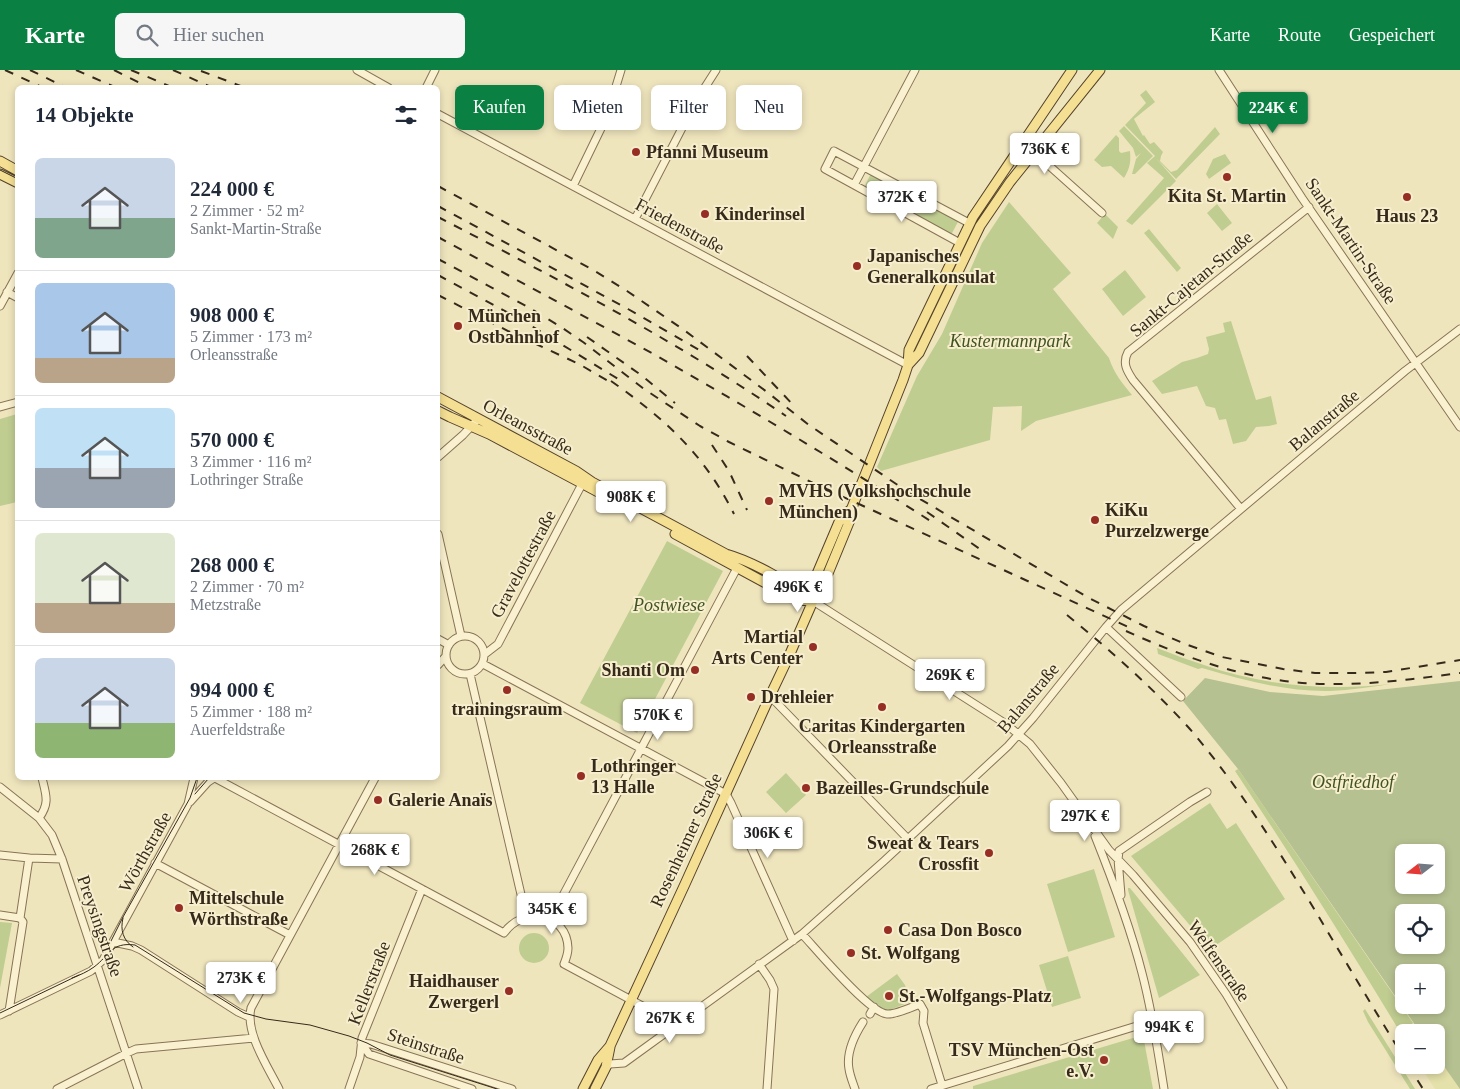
<!DOCTYPE html>
<html lang="de">
<meta charset="utf-8">
<style>
:root{--surface:#fff;--page:#f6f6f7;--text:#1f2937;--muted:#747a83;--line:#e0e1e3;--accent:#0b8043}
body{margin:0;font-family:Georgia,serif;background:var(--page);color:var(--text);height:100vh;display:flex;flex-direction:column;font-size:19px;white-space:nowrap}
*{box-sizing:border-box;margin:0}
p{font-size:16px;color:var(--muted)}
.icon{flex:none;width:28px;height:28px;fill:none;stroke:currentColor;stroke-width:2;stroke-linecap:round;stroke-linejoin:round}
.map{position:relative;flex:1;overflow:hidden}
.panel{position:absolute;left:15px;top:15px;width:425px;height:695px;display:flex;flex-direction:column;background:var(--surface);border-radius:8px;box-shadow:0 2px 8px #0003}
.panel>*{flex:none}
.banner{position:absolute;left:455px;top:15px;width:475px;height:45px;display:flex;gap:10px}
.needle{width:32px;rotate:253deg}
.buttons{position:absolute;left:1395px;top:774px;display:grid;gap:10px}
.buttons a{display:grid;place-items:center;width:50px;height:50px;border-radius:8px;background:var(--surface);box-shadow:0 2px 8px #0003;font-size:25px}
.price{position:absolute;translate:-50% -42px;padding:0 11px;border-radius:5px;background:#fff;color:#222;font-size:16px;line-height:32px;filter:drop-shadow(0 1px 2px #0008)}
.price::after{content:'';position:absolute;left:50%;top:30px;width:15px;height:11px;margin-left:-8px;background:inherit;clip-path:polygon(0 0,100% 0,50% 100%)}
.price.active{background:var(--accent);color:#fff}
ul{padding:0;list-style:none}
li{display:flex;align-items:center;gap:15px;height:125px;padding:0 20px}
li+li{border-top:1px solid var(--line)}
li span{display:grid;place-items:center;flex:none;width:140px;height:100px;border-radius:8px;color:#555}
li>.icon{margin-inline-start:auto}
span .icon{width:60px;height:60px;fill:#fffc;stroke-width:1}
li b{font-size:21px}
h2{display:flex;justify-content:space-between;align-items:center;height:60px;padding:0 20px;font-size:21px}
.pill{padding:0 18px;border-radius:8px;background:var(--surface);box-shadow:0 2px 8px #0003;font-size:18px;line-height:45px}
.pill.active{background:var(--accent);color:#fff}
header{display:flex;align-items:center;gap:30px;box-sizing:border-box;height:70px;padding:0 25px;background:var(--accent);color:#fff}
header strong{font-size:24px}
nav{display:flex;gap:28px;margin-inline-start:auto;font-size:18px}
.search{width:350px;height:45px;background:var(--page);display:flex;align-items:center;gap:12px;box-sizing:border-box;padding:0 18px;border-radius:8px;color:var(--muted);font-size:19px}
.map>svg:first-child{display:block}
.farmland{fill:#e4e1aa}
.green{fill:#c0cd91}
.cemetery{fill:#b6c191;fill-rule:evenodd}
.lines{fill:none;stroke-linecap:round;stroke-linejoin:round}
.minor-casing{stroke:#877456;stroke-width:9}
.major-casing{stroke:#54422b;stroke-width:11}
.minor{stroke:#faf1d0;stroke-width:7}
.major{stroke:#f4df92;stroke-width:9}
.tram{stroke:#362a1b;stroke-width:1}
.rail{stroke:#362a1b;stroke-width:2;stroke-dasharray:9 9;stroke-linecap:butt}
.poi-dot{fill:#972e24;stroke:#f6eecd;stroke-width:2}
.labels{text-anchor:middle;dominant-baseline:central;stroke-width:4;stroke-linejoin:round;paint-order:stroke}
.poi-label{font-size:18px;font-weight:bold;fill:#362a1b;stroke:#f6eecd;text-anchor:start}
.street-label{font-size:18px;fill:#362a1b;stroke:#f6eecd}
.park-label{font-size:18px;font-style:italic;fill:#415321;stroke:#f6eecd}
</style>
<header>
<strong>Karte</strong>
<div class="search"><svg class="icon" aria-label="search" viewBox="0 0 24 24"><circle cx="10" cy="10" r="6"/><path d="M15 15l6 6"/></svg>Hier suchen</div>
<nav><a>Karte</a><a>Route</a><a>Gespeichert</a></nav>
</header>
<div class="map">
<svg width="1460" height="1019" viewBox="0 0 1460 1019">
<rect width="100%" height="100%" fill="#efe5bd"/>
<path class="farmland" d="M1436 985 1460 1019H1435L1420 995H1436Z"/>
<path class="green" d="M1146 20 1155 32 1134 49 1143 66 1144 65 1150 74 1154 72 1163 82 1161 86 1160 91 1171 102 1177 100 1215 57 1220 64 1176 109 1156 88 1176 111 1132 155 1126 151 1164 108 1147 93 1155 86 1125 55 1146 33 1140 25Z
M1124 56 1153 86 1135 104H1132L1136 89 1141 83 1136 87 1133 78 1119 61Z
M1116 65 1119 68V81L1121 83 1130 81C1131 92 1130 98 1124 108L1111 96 1102 97 1094 90Z
M1225 84 1231 93 1209 109 1206 104 1213 89Z
M871 103 959 150 951 165 864 118Z
M1009 132 1071 203 1053 219 1109 288C1114 303 1122 313 1132 325L1036 351 1021 361 1022 336 993 337 990 370 881 401 877 397 917 306 942 264 982 173Z
M1217 134 1232 153 1222 161 1207 143Z
M1105 144 1118 157 1113 169 1097 153Z
M1149 159 1181 198 1177 202 1144 163Z
M1125 200 1146 227 1123 246 1102 219Z
M1231 251 1256 330 1271 326 1277 354 1269 356 1256 357 1246 371 1233 374 1226 349 1219 350 1215 338 1206 336 1197 316 1162 324 1152 311 1182 292 1197 288 1208 284 1209 279 1206 267 1225 262 1223 253Z
M17 344V432L0 436V349Z
M667 471 723 501 637 663 580 633Z
M1157 578C1173 584 1188 590 1204 595 1264 616 1328 621 1391 614 1371 617 1351 620 1330 621 1286 622 1244 610 1202 598L1198 599 1158 584Z
M1238 699 1413 953 1400 962C1347 874 1292 787 1235 701Z
M786 703 806 725 786 743 766 722Z
M1210 733 1227 759 1236 753 1285 829 1210 879 1131 786Z
M1094 799 1115 867 1068 882 1047 814Z
M1130 818 1200 905 1159 928 1128 820V818Z
M0 852 12 853 0 918Z
M519 878a15 15 0 1 1 30 0a15 15 0 1 1-30 0Z
M1068 886 1081 928 1052 937 1039 895Z
M897 904 905 915 910 932 887 941 866 927Z
M1365 939 1415 1019H1410L1368 952 1363 941Z
M1143 965 1153 1019H973V1016Z"/>
<path class="cemetery" d="M1205 608 1270 622 1323 626 1460 611V1019L1436 985V962H1420L1238 699 1183 631ZM1404 782H1436V815H1404ZM1404 842H1436V875H1404ZM1404 902H1436V935H1404Z"/>
<g class="lines">
<defs>
<path id="minor" d="M357 0 389 18
M1219 0 1302 128 1460 357
M426 18 435 0
M438 44 908 295
M1035 83 1102 143
M854 115 915 0
M573 116 607 46 621 0
M635 149 695 33 716 0
M960 173 825 99 834 81 969 153
M7 222 18 228
M0 236 18 203
M0 337 18 332
M438 387 463 365 478 349
M1241 439 1133 310C1127 301 1122 293 1128 282L1309 137
M438 464 461 566
M813 531 1006 654 1030 674 1061 713 1109 780 1133 805 1190 872 1226 924 1283 1019
M1106 557 1181 627
M446 585a19 19 0 1 1 38 0a19 19 0 1 1-38 0Z
M438 569 449 575
M485 584 498 574 582 414
M483 594 726 724 731 733 793 871
M438 595 446 586
M470 604 526 846
M770 626 908 769
M215 708 504 863C524 835 567 843 568 878 568 884 566 889 564 894L676 954
M0 717 39 748 52 765 62 789 138 1019
M190 732 208 712 214 708
M39 748C50 733 46 725 42 708
M1095 766C1113 811 1130 856 1142 903 1152 941 1158 980 1164 1019
M0 785 29 788 62 789
M155 793 290 865
M1121 825 1118 789 1119 781 1190 732 1207 722
M0 845 20 848 23 852 9 941
M20 848 29 788
M550 850 737 498
M802 864C816 879 869 943 887 944 895 945 912 937 920 934L924 941 923 953 942 1015
M113 872 132 876 141 880 238 942 249 947
M759 894 770 910 774 919 767 1019
M870 944 874 937
M0 945 91 901 103 890 188 734 194 708
M361 973 371 974 512 1019
M361 973 369 984 472 1019
M606 997 610 994 624 993 802 864 884 791 1008 676 1033 648 1106 557 1121 540 1405 301 1460 259
M57 1019 127 983 136 979 254 968
M279 1019C268 997 245 963 251 938L375 708
M349 1019 360 987 362 968 422 819
M855 1019C853 1013 850 1006 849 999 846 983 854 966 863 952
M931 1019 1153 951"/>
<path id="major" d="M0 91 18 101
M0 104 18 113
M908 295 919 283 980 156 1010 112 1100 0
M438 327 576 401 592 412 726 484C754 492 790 513 813 531
M438 341 450 347 489 364 598 422
M675 464 797 530 812 531
M813 531 811 518 839 452 850 440
M583 1019 598 990 610 976 685 814 770 626 789 586 813 531 820 523 850 450 851 440 903 310 908 295 909 280 973 147 1072 0
M595 1019 606 997 610 977"/>
</defs>
<use href="#minor" class="minor-casing"/>
<use href="#major" class="major-casing"/>
<use href="#minor" class="minor"/>
<use href="#major" class="major"/>
<path class="tram" d="M0 100 18 109
M195 724 209 708
M123 848C120 860 123 870 133 877
M105 883 123 847 190 728 197 708
M72 908C80 905 87 902 94 897 110 885 111 872 135 875L244 943 266 949 310 955 349 966 367 973 390 985 497 1019
M0 943 79 905"/>
<path class="rail" d="M5 0 44 18
M30 0 67 18
M76 0 117 18
M114 0 150 18
M131 0 174 18
M173 0 213 18
M201 1 246 18
M438 116 595 201 627 221 684 260 767 322 809 355 908 422 1089 528 1144 556 1185 574 1222 587 1283 599 1315 603H1355L1386 602 1460 590
M438 136 628 239 701 281
M438 147C556 208 676 271 786 346
M438 167C511 207 584 246 657 286 750 339 842 394 932 452
M438 189 528 237 561 257 583 272 644 319 700 356 729 372 815 414 1135 560
M438 205 525 252 623 312
M438 225 510 262 579 294 610 312
M587 267 641 305 675 333
M747 286 796 338
M611 311C665 349 704 384 734 444
M712 375 729 401 747 440
M927 442 984 482
M1067 545C1110 580 1152 617 1189 658 1238 715 1277 778 1316 842 1345 891 1374 939 1404 988
M1126 561C1188 589 1255 613 1324 614 1369 615 1415 609 1460 603
M1408 995 1423 1019"/>
</g>
<g class="poi-dot">
<circle cx="636" cy="82" r="5"/>
<circle cx="1227" cy="107" r="5"/>
<circle cx="1407" cy="127" r="5"/>
<circle cx="705" cy="144" r="5"/>
<circle cx="857" cy="196" r="5"/>
<circle cx="458" cy="256" r="5"/>
<circle cx="769" cy="431" r="5"/>
<circle cx="1095" cy="450" r="5"/>
<circle cx="813" cy="577" r="5"/>
<circle cx="695" cy="600" r="5"/>
<circle cx="507" cy="620" r="5"/>
<circle cx="751" cy="627" r="5"/>
<circle cx="882" cy="637" r="5"/>
<circle cx="581" cy="706" r="5"/>
<circle cx="806" cy="718" r="5"/>
<circle cx="378" cy="730" r="5"/>
<circle cx="989" cy="783" r="5"/>
<circle cx="179" cy="838" r="5"/>
<circle cx="888" cy="860" r="5"/>
<circle cx="851" cy="883" r="5"/>
<circle cx="509" cy="921" r="5"/>
<circle cx="889" cy="926" r="5"/>
<circle cx="1104" cy="990" r="5"/>
</g>
<g class="labels">
<g class="poi-label">
<text x="646" y="82">Pfanni Museum</text>
<text x="1227" y="126" text-anchor="middle">Kita St. Martin</text>
<text x="715" y="144">Kinderinsel</text>
<text x="1407" y="146" text-anchor="middle">Haus 23</text>
<text x="867" y="186">Japanisches<tspan x="867" dy="21">Generalkonsulat</tspan></text>
<text x="468" y="246">München<tspan x="468" dy="21">Ostbahnhof</tspan></text>
<text x="779" y="421">MVHS (Volkshochschule<tspan x="779" dy="21">München)</tspan></text>
<text x="1105" y="440">KiKu<tspan x="1105" dy="21">Purzelzwerge</tspan></text>
<text x="803" y="567" text-anchor="end">Martial<tspan x="803" dy="21">Arts Center</tspan></text>
<text x="685" y="600" text-anchor="end">Shanti Om</text>
<text x="761" y="627">Drehleier</text>
<text x="507" y="639" text-anchor="middle">trainingsraum</text>
<text x="882" y="656" text-anchor="middle">Caritas Kindergarten<tspan x="882" dy="21">Orleansstraße</tspan></text>
<text x="591" y="696">Lothringer<tspan x="591" dy="21">13 Halle</tspan></text>
<text x="816" y="718">Bazeilles-Grundschule</text>
<text x="388" y="730">Galerie Anaïs</text>
<text x="979" y="773" text-anchor="end">Sweat &amp; Tears<tspan x="979" dy="21">Crossfit</tspan></text>
<text x="189" y="828">Mittelschule<tspan x="189" dy="21">Wörthstraße</tspan></text>
<text x="898" y="860">Casa Don Bosco</text>
<text x="861" y="883">St. Wolfgang</text>
<text x="499" y="911" text-anchor="end">Haidhauser<tspan x="499" dy="21">Zwergerl</tspan></text>
<text x="899" y="926">St.-Wolfgangs-Platz</text>
<text x="1094" y="980" text-anchor="end">TSV München-Ost<tspan x="1094" dy="21">e.V.</tspan></text>
</g>
<g class="street-label">
<text transform="translate(680 156) rotate(28)">Friedenstraße</text>
<text transform="translate(1351 171) rotate(56)">Sankt-Martin-Straße</text>
<text transform="translate(1191 214) rotate(-40)">Sankt-Cajetan-Straße</text>
<text transform="translate(1324 350) rotate(-40)">Balanstraße</text>
<text transform="translate(528 357) rotate(28)">Orleansstraße</text>
<text transform="translate(523 494) rotate(-62)">Gravelottestraße</text>
<text transform="translate(1028 628) rotate(-50)">Balanstraße</text>
<text transform="translate(686 770) rotate(-65)">Rosenheimer Straße</text>
<text transform="translate(145 782) rotate(-61)">Wörthstraße</text>
<text transform="translate(100 856) rotate(71)">Preysingstraße</text>
<text transform="translate(1219 891) rotate(55)">Welfenstraße</text>
<text transform="translate(369 913) rotate(-69)">Kellerstraße</text>
<text transform="translate(426 976) rotate(18)">Steinstraße</text>
</g>
<g class="park-label">
<text x="1010" y="271">Kustermannpark</text>
<text x="669" y="535">Postwiese</text>
<text x="1353" y="712">Ostfriedhof</text>
</g>
</g>
</svg>
<div class="buttons">
<a><svg class="needle" viewBox="-14 -14 28 28"><path d="M0-13l5 13h-10z" fill="#e53935"/><path d="M0 13l5-13h-10z" fill="#747a83"/></svg></a>
<a><svg class="icon" aria-label="locate" viewBox="0 0 24 24"><circle cx="12" cy="12" r="6"/><path d="M12 2v4M12 18v4M2 12h4M18 12h4"/></svg></a>
<a>+</a>
<a>−</a>
</div>
<b class="price active" style="left:1273px;top:64px">224K €</b>
<b class="price" style="left:1045px;top:105px">736K €</b>
<b class="price" style="left:902px;top:153px">372K €</b>
<b class="price" style="left:631px;top:453px">908K €</b>
<b class="price" style="left:798px;top:543px">496K €</b>
<b class="price" style="left:950px;top:631px">269K €</b>
<b class="price" style="left:658px;top:671px">570K €</b>
<b class="price" style="left:1085px;top:772px">297K €</b>
<b class="price" style="left:768px;top:789px">306K €</b>
<b class="price" style="left:375px;top:806px">268K €</b>
<b class="price" style="left:552px;top:865px">345K €</b>
<b class="price" style="left:241px;top:934px">273K €</b>
<b class="price" style="left:670px;top:974px">267K €</b>
<b class="price" style="left:1169px;top:983px">994K €</b>
<div class="banner">
<a class="pill active">Kaufen</a>
<a class="pill">Mieten</a>
<a class="pill">Filter</a>
<a class="pill">Neu</a>
</div>
<section class="panel">
<h2>14 Objekte<svg class="icon" aria-label="filters" viewBox="0 0 24 24"><path d="M4 7h16M4 17h16"/><circle cx="9" cy="7" r="2"/><circle cx="15" cy="17" r="2"/></svg></h2>
<ul>
<li><span style="background:linear-gradient(#c9d6e8 60%,#7fa58c 0)"><svg class="icon" aria-label="home" viewBox="0 0 24 24"><path d="M3 11l9-7 9 7M6 9v11h12V9"/></svg></span><div><b>224 000 €</b><p>2 Zimmer · 52 m²</p><p>Sankt-Martin-Straße</p></div></li>
<li><span style="background:linear-gradient(#a9c7e8 75%,#b9a48a 0)"><svg class="icon" aria-label="home" viewBox="0 0 24 24"><path d="M3 11l9-7 9 7M6 9v11h12V9"/></svg></span><div><b>908 000 €</b><p>5 Zimmer · 173 m²</p><p>Orleansstraße</p></div></li>
<li><span style="background:linear-gradient(#bfe0f5 60%,#9aa5b1 0)"><svg class="icon" aria-label="home" viewBox="0 0 24 24"><path d="M3 11l9-7 9 7M6 9v11h12V9"/></svg></span><div><b>570 000 €</b><p>3 Zimmer · 116 m²</p><p>Lothringer Straße</p></div></li>
<li><span style="background:linear-gradient(#dfe7d0 70%,#b9a48a 0)"><svg class="icon" aria-label="home" viewBox="0 0 24 24"><path d="M3 11l9-7 9 7M6 9v11h12V9"/></svg></span><div><b>268 000 €</b><p>2 Zimmer · 70 m²</p><p>Metzstraße</p></div></li>
<li><span style="background:linear-gradient(#c9d6e8 65%,#8fb573 0)"><svg class="icon" aria-label="home" viewBox="0 0 24 24"><path d="M3 11l9-7 9 7M6 9v11h12V9"/></svg></span><div><b>994 000 €</b><p>5 Zimmer · 188 m²</p><p>Auerfeldstraße</p></div></li>
</ul>
</section>
</div>
